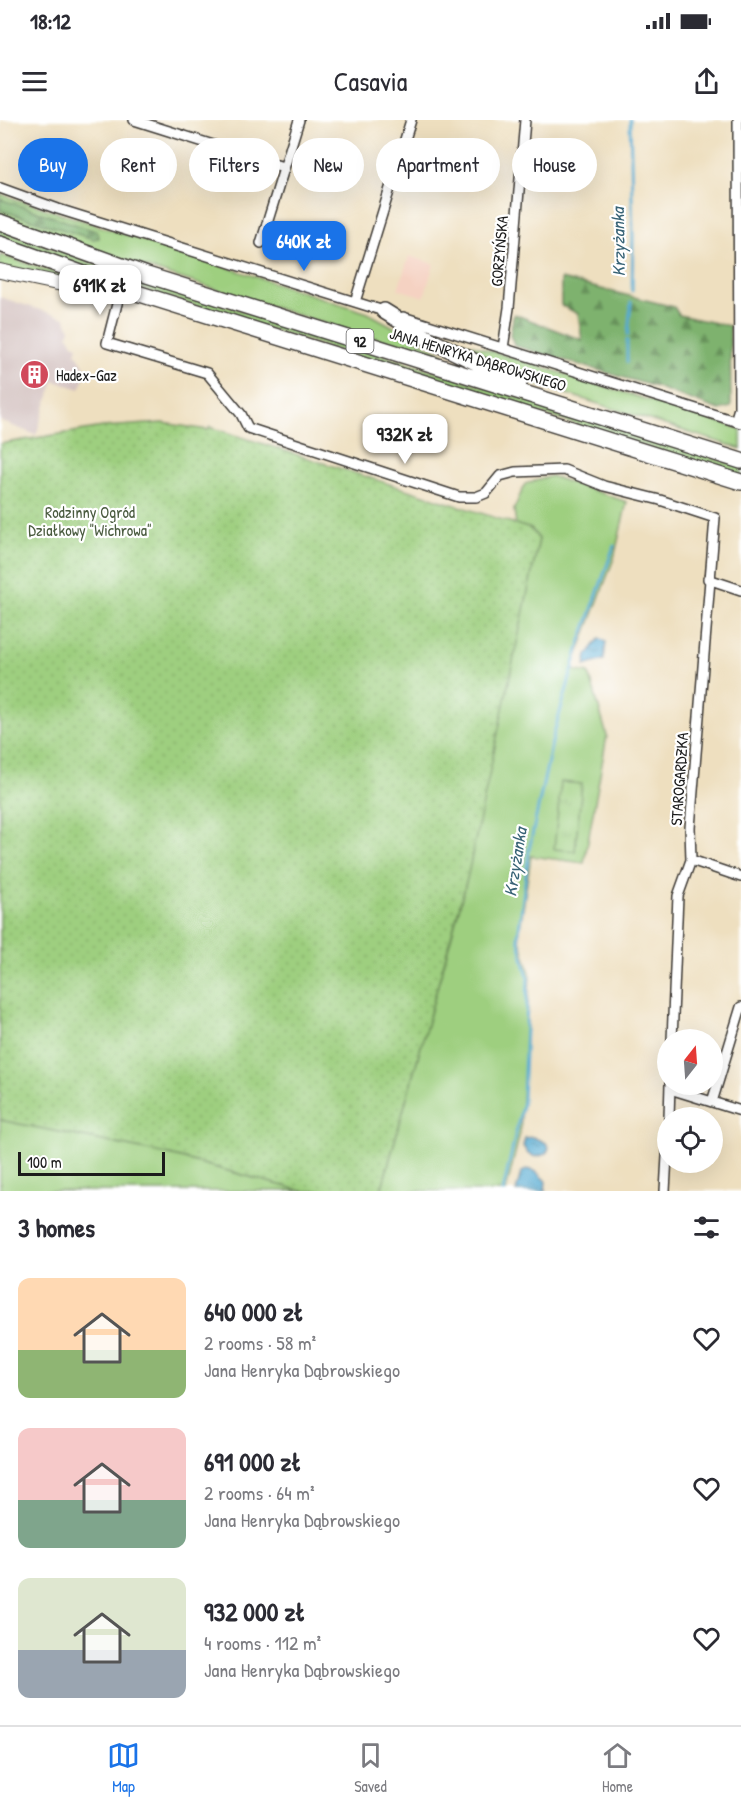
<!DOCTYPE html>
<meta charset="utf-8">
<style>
:root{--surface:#fff;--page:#f2f2f3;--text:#2b2b33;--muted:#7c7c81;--line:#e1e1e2;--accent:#1a73e8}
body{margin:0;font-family:"Patrick Hand",sans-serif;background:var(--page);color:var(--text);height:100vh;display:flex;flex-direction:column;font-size:22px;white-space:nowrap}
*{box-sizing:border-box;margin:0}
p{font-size:20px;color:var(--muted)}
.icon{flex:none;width:33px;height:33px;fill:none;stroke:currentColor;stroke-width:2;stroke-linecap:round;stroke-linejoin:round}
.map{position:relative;height:1071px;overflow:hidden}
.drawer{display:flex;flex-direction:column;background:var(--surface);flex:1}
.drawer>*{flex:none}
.top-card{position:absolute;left:18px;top:18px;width:705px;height:54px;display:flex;gap:12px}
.needle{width:39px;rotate:17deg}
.tools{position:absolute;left:657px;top:909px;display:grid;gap:12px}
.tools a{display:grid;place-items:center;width:66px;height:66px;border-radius:50%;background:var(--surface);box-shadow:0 6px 24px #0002;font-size:30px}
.scale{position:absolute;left:18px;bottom:15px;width:147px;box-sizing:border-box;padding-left:6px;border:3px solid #1c1c1c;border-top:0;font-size:16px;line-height:21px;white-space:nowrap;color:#1c1c1c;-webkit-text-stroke:4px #fff;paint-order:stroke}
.price{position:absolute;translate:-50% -51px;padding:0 14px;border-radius:12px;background:#fff;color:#222;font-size:20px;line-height:39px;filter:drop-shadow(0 2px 3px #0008)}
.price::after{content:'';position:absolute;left:50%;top:36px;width:18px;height:14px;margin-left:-9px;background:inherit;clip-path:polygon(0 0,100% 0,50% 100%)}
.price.selected{background:var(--accent);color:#fff}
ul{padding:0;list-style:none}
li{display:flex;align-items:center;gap:18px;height:150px;padding:0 18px}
li span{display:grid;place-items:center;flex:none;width:168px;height:120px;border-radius:12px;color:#555}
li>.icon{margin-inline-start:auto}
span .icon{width:72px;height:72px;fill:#fffc;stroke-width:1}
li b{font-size:26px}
h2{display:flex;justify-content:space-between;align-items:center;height:72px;padding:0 18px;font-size:26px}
.tag{padding:0 21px;border-radius:27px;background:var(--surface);box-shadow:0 6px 24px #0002;font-size:21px;line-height:54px}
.tag.selected{background:var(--accent);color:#fff}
.status{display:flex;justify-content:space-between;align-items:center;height:42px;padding:0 30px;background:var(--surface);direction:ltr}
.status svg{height:16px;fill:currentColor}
header{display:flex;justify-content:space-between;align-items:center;height:78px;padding:0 18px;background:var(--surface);font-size:27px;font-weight:600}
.tabs{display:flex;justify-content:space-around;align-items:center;height:84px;border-top:2px solid var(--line);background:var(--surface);font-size:16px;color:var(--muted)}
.tabs a{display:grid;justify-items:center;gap:3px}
.tabs .selected{color:var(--accent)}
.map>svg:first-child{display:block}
.built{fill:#f5d2c2}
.industrial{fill:#d1bfbd}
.grass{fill:#9ecf7f;stroke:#5d764e;stroke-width:1.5}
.forest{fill:url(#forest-firs);stroke:#4d6745;stroke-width:1.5}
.park{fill:url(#park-tufts);stroke:#5d764e;stroke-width:1.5}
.garden{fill:url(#garden-dots);stroke:#5d764e;stroke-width:1.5}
.water{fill:url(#water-ripples);stroke:#386376;stroke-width:1.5}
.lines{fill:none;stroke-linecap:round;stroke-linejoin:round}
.stream{stroke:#54aad1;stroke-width:3}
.street-casing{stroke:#3c3934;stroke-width:12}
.secondary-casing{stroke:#3c3934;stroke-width:16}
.primary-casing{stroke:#3c3934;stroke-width:18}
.street{stroke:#fff;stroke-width:9}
.secondary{stroke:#fff;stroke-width:14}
.primary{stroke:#fff;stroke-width:15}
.labels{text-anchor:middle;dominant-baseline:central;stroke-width:4.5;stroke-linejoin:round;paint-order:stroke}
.shield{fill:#fff;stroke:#606060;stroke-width:1.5}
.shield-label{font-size:15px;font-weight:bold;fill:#1c1c1c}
.street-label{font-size:16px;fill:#1c1c1c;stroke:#fff}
.poi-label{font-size:16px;fill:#1c1c1c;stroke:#fff;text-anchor:start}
.park-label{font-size:16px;fill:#4a5b3f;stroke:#fff}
.water-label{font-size:18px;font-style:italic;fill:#386376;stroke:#fff}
</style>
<div class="status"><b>18:12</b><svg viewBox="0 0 49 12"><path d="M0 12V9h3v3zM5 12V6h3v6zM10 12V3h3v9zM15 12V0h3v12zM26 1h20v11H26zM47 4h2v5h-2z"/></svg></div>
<header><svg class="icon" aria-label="menu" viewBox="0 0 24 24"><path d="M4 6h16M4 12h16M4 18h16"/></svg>Casavia<svg class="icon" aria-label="share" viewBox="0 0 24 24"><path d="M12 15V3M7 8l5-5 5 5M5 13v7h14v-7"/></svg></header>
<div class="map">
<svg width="741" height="1071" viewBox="0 0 741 1071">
<defs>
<pattern id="forest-firs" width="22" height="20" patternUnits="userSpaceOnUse" patternTransform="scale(1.5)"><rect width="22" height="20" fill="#7eb26e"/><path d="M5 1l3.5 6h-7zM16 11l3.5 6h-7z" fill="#66905a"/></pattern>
<pattern id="park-tufts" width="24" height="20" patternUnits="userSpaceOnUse" patternTransform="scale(1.5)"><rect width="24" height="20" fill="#9ecf7f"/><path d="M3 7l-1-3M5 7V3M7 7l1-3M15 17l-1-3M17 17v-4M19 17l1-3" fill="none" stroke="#88b16d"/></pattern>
<pattern id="garden-dots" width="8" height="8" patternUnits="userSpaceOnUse" patternTransform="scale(1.5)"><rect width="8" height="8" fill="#9ecf7f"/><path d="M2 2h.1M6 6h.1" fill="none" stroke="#88b16d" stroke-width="1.8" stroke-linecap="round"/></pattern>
<pattern id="water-ripples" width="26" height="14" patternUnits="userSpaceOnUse" patternTransform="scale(1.5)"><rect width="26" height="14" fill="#54aad1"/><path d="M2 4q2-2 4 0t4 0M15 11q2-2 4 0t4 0" fill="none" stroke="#458aa9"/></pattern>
</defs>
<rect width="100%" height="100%" fill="#fff"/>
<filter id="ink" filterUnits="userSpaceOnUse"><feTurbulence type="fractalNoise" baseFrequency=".0167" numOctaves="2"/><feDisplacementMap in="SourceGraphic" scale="12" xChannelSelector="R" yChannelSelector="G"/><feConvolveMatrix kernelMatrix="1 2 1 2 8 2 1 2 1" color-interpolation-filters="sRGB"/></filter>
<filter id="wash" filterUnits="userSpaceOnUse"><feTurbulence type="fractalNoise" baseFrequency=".008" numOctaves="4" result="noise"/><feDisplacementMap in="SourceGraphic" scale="24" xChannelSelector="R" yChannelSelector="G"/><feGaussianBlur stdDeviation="1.35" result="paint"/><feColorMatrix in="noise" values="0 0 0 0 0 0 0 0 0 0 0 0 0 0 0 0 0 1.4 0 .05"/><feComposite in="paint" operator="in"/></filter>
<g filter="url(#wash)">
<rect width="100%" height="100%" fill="#eedfbf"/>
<path class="built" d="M409 136 434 144 424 177 398 169Z"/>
<path class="industrial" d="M0 177 65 198 70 209 68 215 73 224 78 226 76 233 87 250 80 269 54 261 36 315 0 301Z"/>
<path class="grass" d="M0 74 368 193 445 235 362 215 119 139 0 96Z
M0 109 112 150 741 347V356L139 168 0 118Z
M0 135 94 165 0 147Z
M421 209 741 309V329L529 262Z
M551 356 627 382 614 438 572 550 589 553 607 616 584 743 531 736 519 816 530 853 520 1013 506 1071H381L460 785 539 419 531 409 516 405 514 389 525 364Z
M0 1000 166 1034 302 1071H0Z"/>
<path class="forest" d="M0 79 96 111 99 118 93 119 0 90Z
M561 159 674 187 679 195 730 206 731 287 719 290 656 267 515 226 510 215 514 194 582 220 578 194 561 185Z"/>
<path class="park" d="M561 662 582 664 575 731 554 729Z"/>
<path class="garden" d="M163 303 208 310 210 307 531 409 539 419 467 759 381 1071H302L166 1034 0 1000V324L103 307Z"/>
<path class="water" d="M600 518 606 522 604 540 585 546 587 535Z
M533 1017 546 1023 549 1028 546 1034 536 1037 528 1034 523 1026 525 1018Z
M527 1049 535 1051 546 1061 545 1071H516L521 1053Z"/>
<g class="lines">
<path class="stream" d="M630 0 633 117 632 171
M628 215 631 182
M627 242V220
M503 1071 523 981 528 858 518 817 529 730 554 613 580 523 614 426"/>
</g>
</g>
<g filter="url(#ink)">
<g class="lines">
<defs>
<path id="street" d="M134 0 283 47
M0 68 58 89 387 192
M261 123 299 0
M119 176 107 223 207 253 241 294 248 308 459 377H476L486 373 500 356 515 352 564 350 604 366 660 380 715 398 690 708 691 740 678 776 672 920
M355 182 411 0
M403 197 741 303
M503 228 509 188 525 0
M735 301 739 288 738 0
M708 459 741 470
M691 740 741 757
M670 969 741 991
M712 982 741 887
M669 998 670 964
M665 1071 668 1019"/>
<path id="secondary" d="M0 151 119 176"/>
<path id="primary" d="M0 102 147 155 741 341
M0 124 137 173 741 362
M384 191 434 222 519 263"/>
</defs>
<use href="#street" class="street-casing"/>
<use href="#secondary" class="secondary-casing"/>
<use href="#primary" class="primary-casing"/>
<use href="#street" class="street"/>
<use href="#secondary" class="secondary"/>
<use href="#primary" class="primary"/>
</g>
</g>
<defs>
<symbol id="building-disc" viewBox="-11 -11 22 22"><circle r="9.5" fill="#d1495b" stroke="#fff"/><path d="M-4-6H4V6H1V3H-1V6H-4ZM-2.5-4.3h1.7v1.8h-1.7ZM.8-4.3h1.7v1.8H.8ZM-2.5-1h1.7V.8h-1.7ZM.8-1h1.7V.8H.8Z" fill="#fff"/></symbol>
</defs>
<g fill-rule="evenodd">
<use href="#building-disc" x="18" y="238" width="33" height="33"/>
</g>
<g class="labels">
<rect class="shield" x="346.5" y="209" width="27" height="24" rx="4.5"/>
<g class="shield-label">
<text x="360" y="221">92</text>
</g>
<g class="street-label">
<text transform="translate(499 131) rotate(-85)">GORZYŃSKA</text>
<text transform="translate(478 239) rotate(17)">JANA HENRYKA DĄBROWSKIEGO</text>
<text transform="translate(679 659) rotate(-86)">STAROGARDZKA</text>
</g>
<g class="poi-label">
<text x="56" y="255">Hadex-Gaz</text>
</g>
<g class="park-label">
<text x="90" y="392">Rodzinny Ogród<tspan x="90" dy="18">Działkowy "Wichrowa"</tspan></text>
</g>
<g class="water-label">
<text transform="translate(618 122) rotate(-91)">Krzyżanka</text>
<text transform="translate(515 742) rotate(-81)">Krzyżanka</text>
</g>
</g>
</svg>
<div class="tools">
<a><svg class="needle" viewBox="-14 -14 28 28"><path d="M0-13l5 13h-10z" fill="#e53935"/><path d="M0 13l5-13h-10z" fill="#7c7c81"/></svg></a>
<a><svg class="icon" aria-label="locate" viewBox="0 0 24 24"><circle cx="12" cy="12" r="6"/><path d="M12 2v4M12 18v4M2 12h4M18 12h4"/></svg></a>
</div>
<div class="scale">100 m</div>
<b class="price selected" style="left:304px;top:152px">640K zł</b>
<b class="price" style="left:100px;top:196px">691K zł</b>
<b class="price" style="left:405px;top:345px">932K zł</b>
<div class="top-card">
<a class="tag selected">Buy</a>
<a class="tag">Rent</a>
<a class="tag">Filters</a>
<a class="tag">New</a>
<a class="tag">Apartment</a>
<a class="tag">House</a>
</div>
</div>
<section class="drawer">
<h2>3 homes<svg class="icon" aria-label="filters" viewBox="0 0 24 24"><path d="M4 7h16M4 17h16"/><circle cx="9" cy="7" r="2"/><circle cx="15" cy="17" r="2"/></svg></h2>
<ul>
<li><span style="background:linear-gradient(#ffd9b3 60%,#8fb573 0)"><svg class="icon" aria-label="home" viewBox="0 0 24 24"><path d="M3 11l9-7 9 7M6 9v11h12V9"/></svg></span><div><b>640 000 zł</b><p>2 rooms · 58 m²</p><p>Jana Henryka Dąbrowskiego</p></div><svg class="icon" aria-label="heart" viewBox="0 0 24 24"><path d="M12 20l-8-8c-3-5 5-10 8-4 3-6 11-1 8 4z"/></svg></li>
<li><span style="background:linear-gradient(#f6c9c9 60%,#7fa58c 0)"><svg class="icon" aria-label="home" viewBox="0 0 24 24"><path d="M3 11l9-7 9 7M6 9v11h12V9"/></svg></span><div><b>691 000 zł</b><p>2 rooms · 64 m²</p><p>Jana Henryka Dąbrowskiego</p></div><svg class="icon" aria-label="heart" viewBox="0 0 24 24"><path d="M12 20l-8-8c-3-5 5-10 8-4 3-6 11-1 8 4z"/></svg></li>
<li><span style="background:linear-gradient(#dfe7d0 60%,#9aa5b1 0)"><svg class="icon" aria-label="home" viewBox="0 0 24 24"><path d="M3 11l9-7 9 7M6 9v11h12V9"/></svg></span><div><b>932 000 zł</b><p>4 rooms · 112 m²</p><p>Jana Henryka Dąbrowskiego</p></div><svg class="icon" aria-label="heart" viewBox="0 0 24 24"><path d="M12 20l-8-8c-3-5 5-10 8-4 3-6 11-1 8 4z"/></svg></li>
</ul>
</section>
<nav class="tabs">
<a class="selected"><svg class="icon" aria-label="map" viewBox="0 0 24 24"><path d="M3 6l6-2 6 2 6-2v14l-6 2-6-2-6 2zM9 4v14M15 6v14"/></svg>Map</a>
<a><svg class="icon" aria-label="saved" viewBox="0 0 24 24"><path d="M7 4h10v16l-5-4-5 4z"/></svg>Saved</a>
<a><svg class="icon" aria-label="home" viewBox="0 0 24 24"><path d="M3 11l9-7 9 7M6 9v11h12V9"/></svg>Home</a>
</nav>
